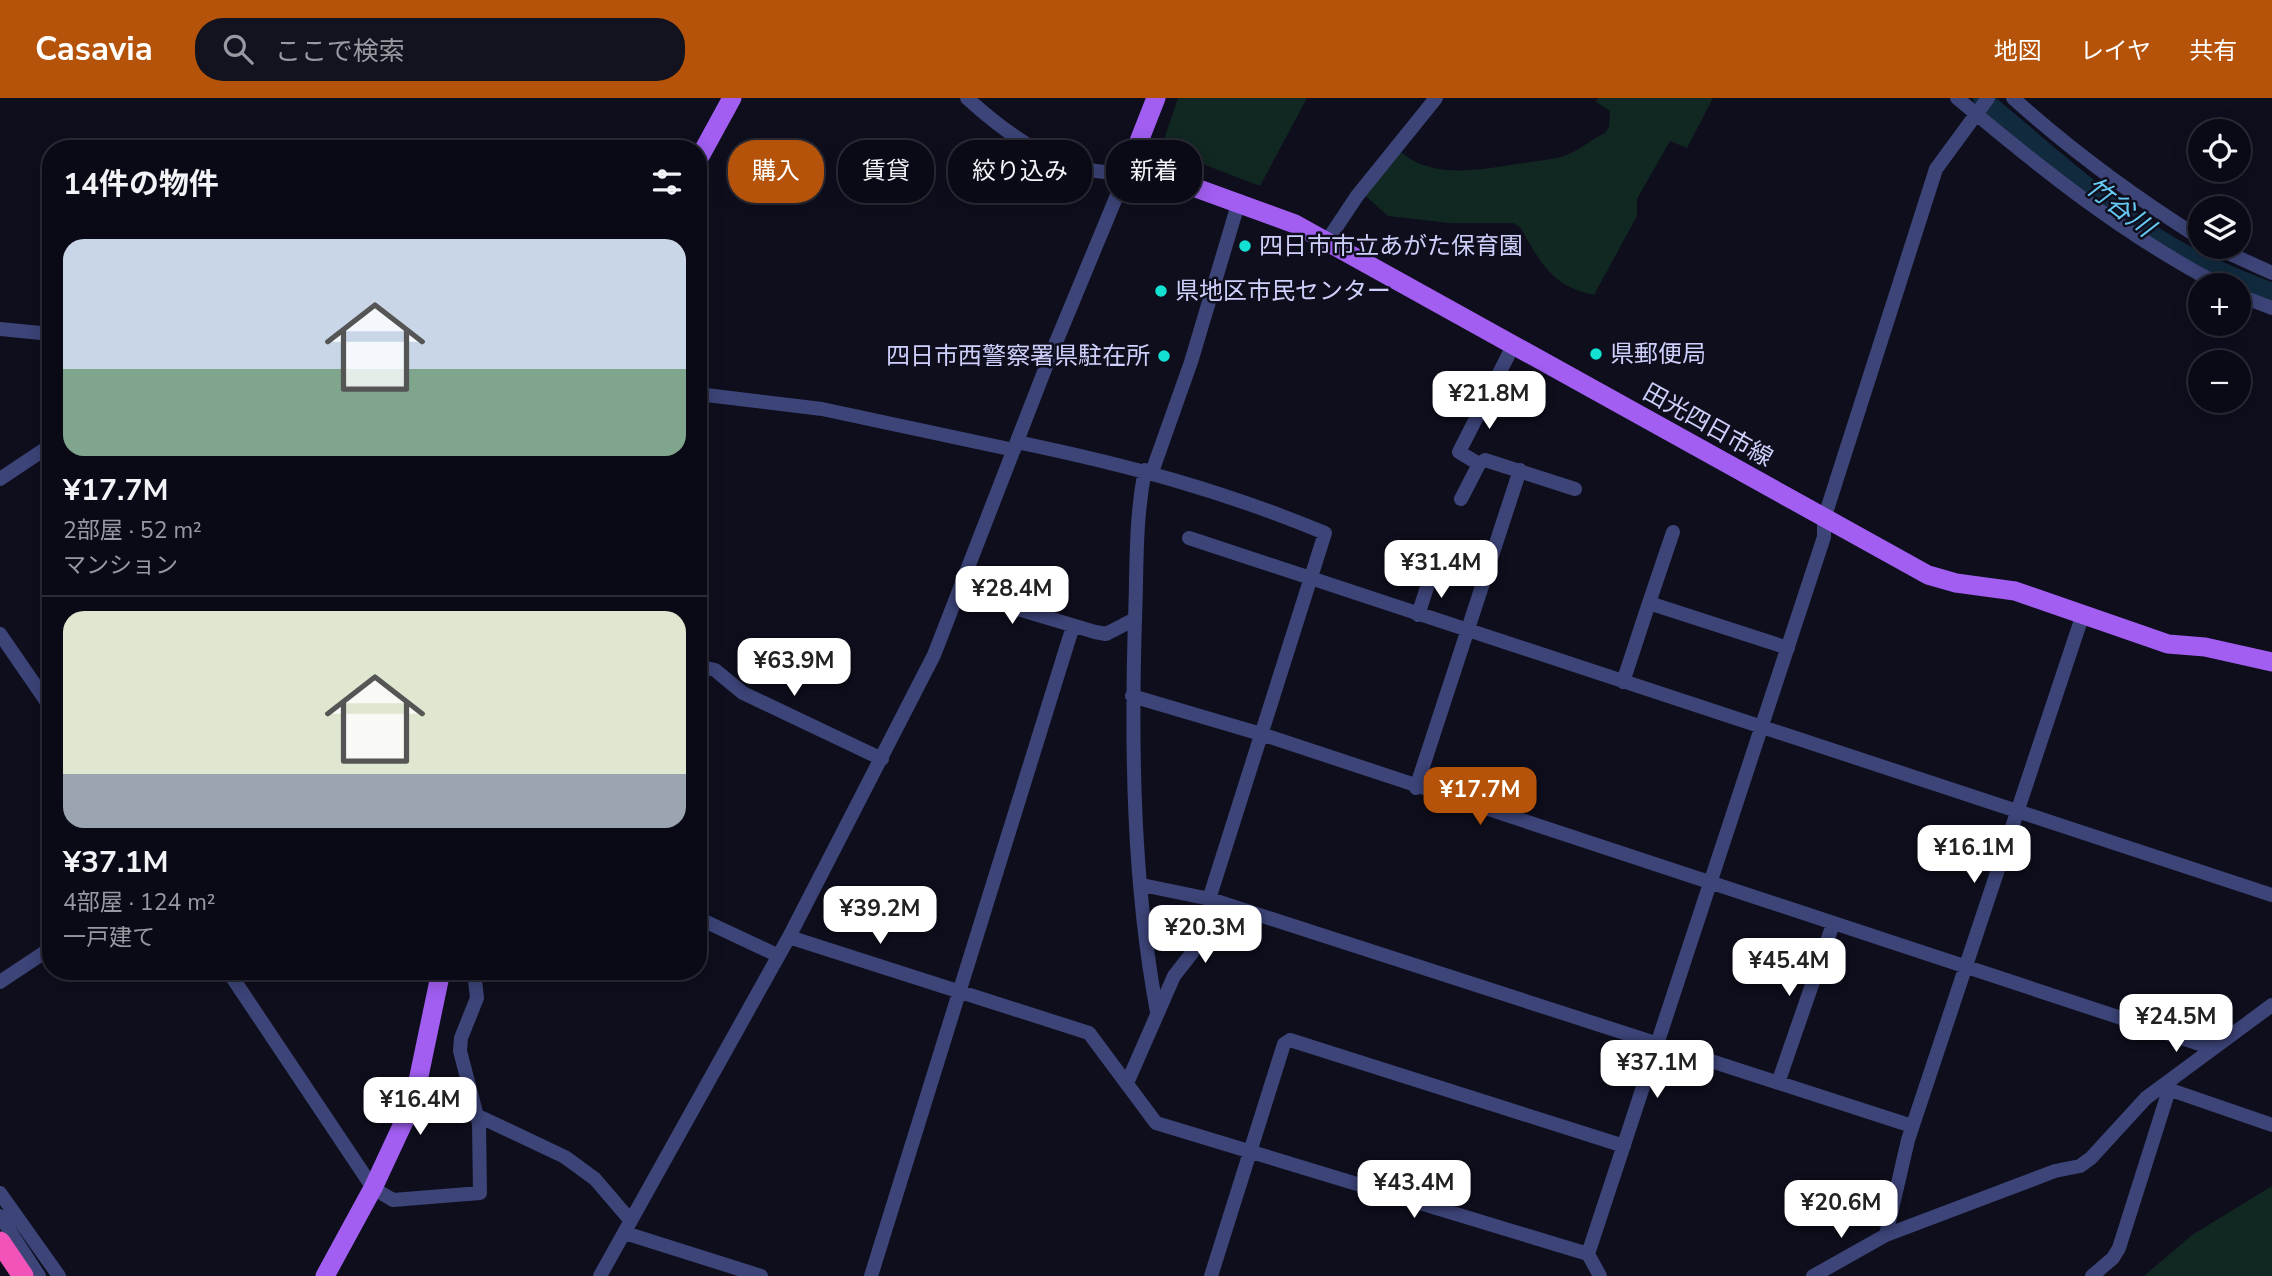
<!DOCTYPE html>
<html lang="ja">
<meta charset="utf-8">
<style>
:root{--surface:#0a0a16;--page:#13131f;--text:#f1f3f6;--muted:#999aa1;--line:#2a2b35;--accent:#b45309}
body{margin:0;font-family:"Nunito Sans","Noto Sans JP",sans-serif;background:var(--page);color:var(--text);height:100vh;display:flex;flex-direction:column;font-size:26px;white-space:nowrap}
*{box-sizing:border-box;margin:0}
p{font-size:23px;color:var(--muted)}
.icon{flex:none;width:38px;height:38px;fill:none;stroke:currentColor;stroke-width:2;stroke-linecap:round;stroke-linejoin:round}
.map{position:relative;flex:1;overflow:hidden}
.panel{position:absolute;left:42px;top:42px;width:665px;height:840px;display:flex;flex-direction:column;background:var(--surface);border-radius:28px;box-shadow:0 4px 18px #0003,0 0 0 2px var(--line)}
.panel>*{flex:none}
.hud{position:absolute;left:728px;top:42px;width:665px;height:63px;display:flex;gap:14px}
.fabs{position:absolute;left:2188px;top:21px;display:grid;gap:14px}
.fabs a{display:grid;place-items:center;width:63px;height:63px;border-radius:50%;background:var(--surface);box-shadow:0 4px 18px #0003,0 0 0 2px var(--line);font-size:35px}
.price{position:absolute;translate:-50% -60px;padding:0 16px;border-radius:14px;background:#fff;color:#222;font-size:23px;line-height:46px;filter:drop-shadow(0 2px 4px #0008)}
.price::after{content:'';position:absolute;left:50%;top:42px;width:21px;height:16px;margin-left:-10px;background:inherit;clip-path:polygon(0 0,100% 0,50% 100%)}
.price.current{background:var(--accent);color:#fff}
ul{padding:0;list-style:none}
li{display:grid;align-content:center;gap:14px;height:371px;padding:0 21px}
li+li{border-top:2px solid var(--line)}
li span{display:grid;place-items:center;height:217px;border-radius:21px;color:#555}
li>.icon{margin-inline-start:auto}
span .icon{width:126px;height:126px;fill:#fffc;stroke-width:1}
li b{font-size:30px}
h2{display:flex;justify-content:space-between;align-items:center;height:84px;padding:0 21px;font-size:30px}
.pill{padding:0 24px;border-radius:28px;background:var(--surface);box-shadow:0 4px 18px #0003,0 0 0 2px var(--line);font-size:24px;line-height:63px}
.pill.current{background:var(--accent);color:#fff}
header{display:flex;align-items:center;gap:42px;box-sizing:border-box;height:98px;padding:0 35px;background:var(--accent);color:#fff}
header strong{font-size:33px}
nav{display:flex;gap:38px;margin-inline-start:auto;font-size:24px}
.search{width:490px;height:63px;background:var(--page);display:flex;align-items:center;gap:18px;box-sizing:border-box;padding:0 24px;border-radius:28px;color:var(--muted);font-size:26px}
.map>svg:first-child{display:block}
.green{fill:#112722}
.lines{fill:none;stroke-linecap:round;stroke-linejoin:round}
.river{stroke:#112a3e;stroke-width:18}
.minor{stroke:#3c4478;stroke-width:14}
.major{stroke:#a15ef1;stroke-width:19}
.highway{stroke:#f153b9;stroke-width:21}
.poi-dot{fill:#13e2d3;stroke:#0e0e1d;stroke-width:2.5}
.labels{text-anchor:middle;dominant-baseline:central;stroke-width:5;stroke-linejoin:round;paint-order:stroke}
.poi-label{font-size:24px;fill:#ced0fb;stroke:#0e0e1d;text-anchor:start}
.street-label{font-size:24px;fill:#ced0fb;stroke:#0e0e1d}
.water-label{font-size:26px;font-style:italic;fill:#65c9f2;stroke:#0e0e1d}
</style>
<header>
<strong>Casavia</strong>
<div class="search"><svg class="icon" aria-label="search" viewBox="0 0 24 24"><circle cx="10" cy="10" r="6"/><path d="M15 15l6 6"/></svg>ここで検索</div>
<nav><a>地図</a><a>レイヤ</a><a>共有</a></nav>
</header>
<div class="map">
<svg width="2272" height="1178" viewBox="0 0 2272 1178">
<rect width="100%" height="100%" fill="#0e0e1d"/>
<path class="green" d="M1178 0H1307L1260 88 1161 50Z
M1598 0H1713L1687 50 1670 43 1637 101V118L1594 197C1551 188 1541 165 1520 129L1513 125H1449L1388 118 1362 95 1400 53C1433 84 1490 70 1530 64 1542 62 1557 61 1567 57 1581 51 1592 41 1605 35L1609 29 1610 13 1596 4Z
M2272 1088V1178H2144L2192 1137Z"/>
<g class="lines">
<path class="river" d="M1982 0C2040 48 2096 100 2160 141 2195 163 2233 179 2272 194"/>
<path class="minor" d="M967 0C1011 40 1066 80 1129 74
M1957 0C2040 70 2124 137 2220 187
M2013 0C2072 53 2133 98 2200 140
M1327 143 1357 98 1436 0
M2215 149 2272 175
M2238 197 2272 210
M0 231 51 236
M698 296 822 311 1014 352
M1017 344C1128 367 1221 392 1325 435L1192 855 1174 878 1128 983
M1479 366 1485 362 1575 391
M1145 372C1135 422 1137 470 1135 521 1131 651 1133 785 1157 914
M1152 374 1191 264 1239 103
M0 381 51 347
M1461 401 1479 366 1459 354 1514 246
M1189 440 2272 797
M961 494 1095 534 1106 536 1135 521
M1649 505 1673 434
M1418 517 1431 477
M0 536 51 610
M698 568 715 572 743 595 882 661
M1623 584 1649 505 1788 550
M1132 598 1261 636 2212 950
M1416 690 1520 372
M1142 787 1210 801 1912 1028
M698 820 777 857
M789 839 1089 935 1156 1025 1588 1156 1600 1178
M228 873 373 1090 393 1102 480 1095 479 1026 460 953 461 940 477 900 474 873
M0 884 51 850
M1778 985 1833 826
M2162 989 2272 1027
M476 1017 565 1059 595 1081 631 1123
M0 1095 59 1178
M0 1118 39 1178
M625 1135 761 1178
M1886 1137 1908 1042 2083 516
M1588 1156 1824 439V421L1936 71 1988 0
M600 1178 789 839 934 557 1047 266 1130 66
M871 1178 1073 528
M1211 1178 1284 946 1290 942 1624 1048
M1813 1178 1886 1137 2055 1073 2080 1068 2091 1060 2146 1000 2272 907
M2092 1178 2113 1160 2119 1150 2169 992"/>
<path class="major" d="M1156 0 1130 66 1295 126 1928 477 1956 485 2015 493 2168 546 2205 549 2272 564
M698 62 732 0
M325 1178 373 1090 414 1002 441 873"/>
<path class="highway" d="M0 1144 23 1178"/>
</g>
<g class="poi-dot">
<circle cx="1245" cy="148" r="7"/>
<circle cx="1161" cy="193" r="7"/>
<circle cx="1596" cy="256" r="7"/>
<circle cx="1164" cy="258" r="7"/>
</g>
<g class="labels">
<g class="poi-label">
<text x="1259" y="148">四日市市立あがた保育園</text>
<text x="1175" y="193">県地区市民センター</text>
<text x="1610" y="256">県郵便局</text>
<text x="1150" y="258" text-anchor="end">四日市西警察署県駐在所</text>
</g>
<g class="street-label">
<text transform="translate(1708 327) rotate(29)">田光四日市線</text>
</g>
<g class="water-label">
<text transform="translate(2120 109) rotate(38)">竹谷川</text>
</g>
</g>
</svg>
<div class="fabs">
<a><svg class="icon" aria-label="locate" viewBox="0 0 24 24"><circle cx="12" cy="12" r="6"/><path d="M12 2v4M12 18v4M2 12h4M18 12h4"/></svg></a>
<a><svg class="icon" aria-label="layers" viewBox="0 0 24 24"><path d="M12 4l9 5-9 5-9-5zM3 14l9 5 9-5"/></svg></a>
<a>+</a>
<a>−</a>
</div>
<b class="price" style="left:1489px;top:333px">¥21.8M</b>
<b class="price" style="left:1441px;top:502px">¥31.4M</b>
<b class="price" style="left:1012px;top:528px">¥28.4M</b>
<b class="price" style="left:794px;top:600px">¥63.9M</b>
<b class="price current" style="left:1480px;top:729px">¥17.7M</b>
<b class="price" style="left:1974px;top:787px">¥16.1M</b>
<b class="price" style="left:880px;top:848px">¥39.2M</b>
<b class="price" style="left:1205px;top:867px">¥20.3M</b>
<b class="price" style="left:1789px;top:900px">¥45.4M</b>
<b class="price" style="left:2176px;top:956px">¥24.5M</b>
<b class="price" style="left:1657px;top:1002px">¥37.1M</b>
<b class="price" style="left:420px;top:1039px">¥16.4M</b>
<b class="price" style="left:1414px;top:1122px">¥43.4M</b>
<b class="price" style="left:1841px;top:1142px">¥20.6M</b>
<div class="hud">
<a class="pill current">購入</a>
<a class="pill">賃貸</a>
<a class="pill">絞り込み</a>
<a class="pill">新着</a>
</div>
<section class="panel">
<h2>14件の物件<svg class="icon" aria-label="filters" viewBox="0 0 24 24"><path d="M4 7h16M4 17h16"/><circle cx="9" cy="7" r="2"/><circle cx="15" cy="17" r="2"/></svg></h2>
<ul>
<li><span style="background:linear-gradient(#c9d6e8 60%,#7fa58c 0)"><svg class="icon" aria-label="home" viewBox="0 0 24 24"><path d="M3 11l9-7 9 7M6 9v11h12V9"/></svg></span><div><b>¥17.7M</b><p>2部屋 · 52 m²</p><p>マンション</p></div></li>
<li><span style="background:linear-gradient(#dfe7d0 75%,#9aa5b1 0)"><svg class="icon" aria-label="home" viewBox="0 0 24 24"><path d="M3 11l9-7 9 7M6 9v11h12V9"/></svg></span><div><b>¥37.1M</b><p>4部屋 · 124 m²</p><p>一戸建て</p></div></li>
</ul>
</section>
</div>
